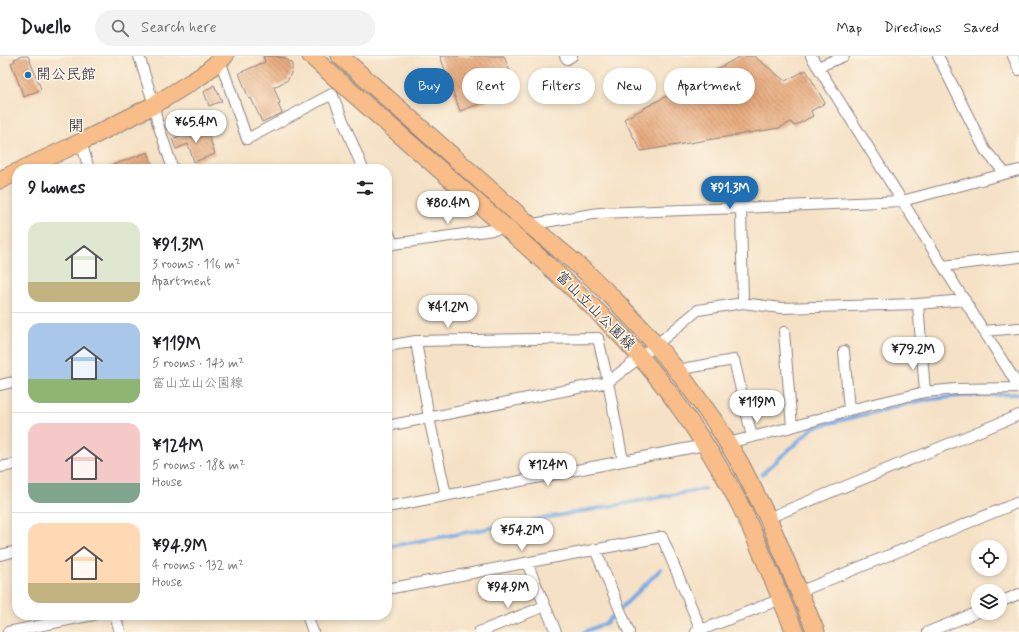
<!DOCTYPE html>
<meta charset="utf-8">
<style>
:root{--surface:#fff;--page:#f2f2f2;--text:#202124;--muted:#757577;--line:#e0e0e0;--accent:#1f6fb2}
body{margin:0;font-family:Mynerve,"Klee One",sans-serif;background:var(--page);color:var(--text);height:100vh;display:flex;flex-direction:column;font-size:15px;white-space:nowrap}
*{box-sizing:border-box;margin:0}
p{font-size:13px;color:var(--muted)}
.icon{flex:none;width:22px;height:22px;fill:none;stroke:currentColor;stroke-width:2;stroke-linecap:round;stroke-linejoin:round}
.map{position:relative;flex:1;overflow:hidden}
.panel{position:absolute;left:12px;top:108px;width:380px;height:456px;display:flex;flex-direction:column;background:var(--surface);border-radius:16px;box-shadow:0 2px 6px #0003}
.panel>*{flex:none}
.hud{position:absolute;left:404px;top:12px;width:380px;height:36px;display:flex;gap:8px}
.tools{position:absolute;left:971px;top:484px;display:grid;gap:8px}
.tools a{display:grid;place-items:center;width:36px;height:36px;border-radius:50%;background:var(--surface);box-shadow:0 2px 6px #0003;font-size:20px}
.price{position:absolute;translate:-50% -34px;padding:0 9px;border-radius:14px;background:#fff;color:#222;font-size:13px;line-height:26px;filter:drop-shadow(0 1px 2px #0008)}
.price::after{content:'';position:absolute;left:50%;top:24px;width:12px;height:9px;margin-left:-6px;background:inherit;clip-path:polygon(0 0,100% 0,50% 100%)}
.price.active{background:var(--accent);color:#fff}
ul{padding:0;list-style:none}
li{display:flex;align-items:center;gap:12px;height:100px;padding:0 16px}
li+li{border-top:1px solid var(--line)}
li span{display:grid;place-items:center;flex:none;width:112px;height:80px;border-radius:12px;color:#555}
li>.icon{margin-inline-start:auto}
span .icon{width:48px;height:48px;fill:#fffc;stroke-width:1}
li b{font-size:17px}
h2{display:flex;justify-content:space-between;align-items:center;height:48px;padding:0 16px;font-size:17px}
.pill{padding:0 14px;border-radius:18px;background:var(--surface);box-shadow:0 2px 6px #0003;font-size:14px;line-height:36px}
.pill.active{background:var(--accent);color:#fff}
header{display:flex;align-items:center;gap:24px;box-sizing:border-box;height:56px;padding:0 20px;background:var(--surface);border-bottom:1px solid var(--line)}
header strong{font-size:19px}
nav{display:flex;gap:22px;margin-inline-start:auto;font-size:14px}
.search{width:280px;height:36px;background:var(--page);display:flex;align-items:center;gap:10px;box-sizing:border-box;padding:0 14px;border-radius:22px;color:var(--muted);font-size:15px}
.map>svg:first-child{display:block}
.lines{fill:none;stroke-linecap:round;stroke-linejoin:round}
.stream{stroke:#79aae4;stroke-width:4}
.building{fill:url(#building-back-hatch)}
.minor-casing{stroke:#8c8280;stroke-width:12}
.primary-casing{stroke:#8c8280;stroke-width:19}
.minor{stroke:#fff;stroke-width:10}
.primary{stroke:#f8bd88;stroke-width:17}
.poi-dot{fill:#1f6fb2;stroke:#fcf5e5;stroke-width:1.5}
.labels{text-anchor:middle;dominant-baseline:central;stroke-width:3.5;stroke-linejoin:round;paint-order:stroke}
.poi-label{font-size:15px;fill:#22223b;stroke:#fcf5e5;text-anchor:start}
.street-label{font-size:15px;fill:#22223b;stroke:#fcf5e5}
.neighbourhood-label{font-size:16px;fill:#22223b;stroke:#fcf5e5}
</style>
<header>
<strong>Dwello</strong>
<div class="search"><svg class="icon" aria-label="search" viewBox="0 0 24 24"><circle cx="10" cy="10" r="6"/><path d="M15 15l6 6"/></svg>Search here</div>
<nav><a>Map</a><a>Directions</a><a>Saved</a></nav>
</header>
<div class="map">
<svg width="1019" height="576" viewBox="0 0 1019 576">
<defs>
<pattern id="building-back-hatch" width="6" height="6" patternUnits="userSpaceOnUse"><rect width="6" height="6" fill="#e7ab7f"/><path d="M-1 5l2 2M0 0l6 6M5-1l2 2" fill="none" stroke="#bb8b69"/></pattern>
</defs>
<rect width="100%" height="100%" fill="#fcf5e5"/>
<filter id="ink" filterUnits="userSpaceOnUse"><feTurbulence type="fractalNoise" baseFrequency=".025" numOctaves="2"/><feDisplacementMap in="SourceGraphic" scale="8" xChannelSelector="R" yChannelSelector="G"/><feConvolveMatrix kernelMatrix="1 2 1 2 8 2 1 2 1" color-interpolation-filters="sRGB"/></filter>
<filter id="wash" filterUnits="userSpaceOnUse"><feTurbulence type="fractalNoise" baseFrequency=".012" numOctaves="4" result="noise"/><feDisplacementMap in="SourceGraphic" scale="16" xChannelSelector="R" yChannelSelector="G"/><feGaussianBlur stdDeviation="0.9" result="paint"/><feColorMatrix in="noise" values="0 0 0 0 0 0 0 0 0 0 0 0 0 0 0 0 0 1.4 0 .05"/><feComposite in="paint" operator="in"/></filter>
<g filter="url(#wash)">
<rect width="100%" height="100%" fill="#f5e1c5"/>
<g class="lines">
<path class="stream" d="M762 418 814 371 924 344 961 340 1019 338
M387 491 704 433
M584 576 606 567 661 513"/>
</g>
<g id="blocks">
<path class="building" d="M22 0H28L41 33 24 41 11 7 15 5 14 3Z
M263 0H277V1L285 2 289 5 292 8V14L288 24 274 31 280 47 278 48 282 57 262 66 251 42 249 43 239 17 265 6Z
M440 0H504L517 34 460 55Z
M741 0H754L785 25 806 14 825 47 811 55 813 60 794 70 791 66 779 72 641 95 624 63Z
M214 29 222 45 209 50 204 36Z
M206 72 215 98 194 106 188 88 176 93 172 83 194 75 195 76Z
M148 96 154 113H105V112Z"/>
</g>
</g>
<g filter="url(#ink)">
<use href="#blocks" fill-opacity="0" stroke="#8c8280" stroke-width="1"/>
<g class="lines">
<defs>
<path id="minor" d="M139 0 154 49 157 65 173 113
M565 0 567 3 572 0
M811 0 1019 331
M938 0 985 94 1005 117
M1013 0 1019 14
M220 4 247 83 332 38 363 113
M818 11 844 0
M81 86 89 113
M527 169 599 157 741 152
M387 173 393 188
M387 191 393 188 507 172
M943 210 1019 201
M965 244 918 248 925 336 956 333 1019 332
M743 247 781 252 918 248
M984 275 1019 272
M784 276 792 371 849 354
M387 290 416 285
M844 295 849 354 925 336
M680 318 687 312 734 304 752 381
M0 329 17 325
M387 370 608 326 656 289 698 254 743 247 741 152 902 145 1019 114
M728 387 792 371
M0 411 17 408
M446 439 429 362 416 285 598 282 608 326 623 405
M387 451 705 389
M768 462 1019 359
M595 493 629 576
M0 499 17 495
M527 507 556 576
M387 533 662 481 701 574
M799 536 1019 446
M1000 546 1019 538
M115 559 120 576
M307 559 313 576
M8 576 93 559
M479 576 545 550
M696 576 781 543
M928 576 978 556"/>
<path id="primary" d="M311 0C380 62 451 123 521 185 575 234 630 282 673 342 698 376 721 412 740 449 760 490 777 534 795 576
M340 0 530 169 587 217 613 242 643 274 656 289 680 318 715 366 741 409 768 462 816 576
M23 113 81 86 154 49 201 20 225 0
M0 124 17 116"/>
</defs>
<use href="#minor" class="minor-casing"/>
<use href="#primary" class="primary-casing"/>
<use href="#minor" class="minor"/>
<use href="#primary" class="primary"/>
</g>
</g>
<circle class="poi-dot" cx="28" cy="19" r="4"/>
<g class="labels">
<g class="poi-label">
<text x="36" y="19">開公民館</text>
</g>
<g class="street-label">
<text transform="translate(595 255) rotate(45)">富山立山公園線</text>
</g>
<g class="neighbourhood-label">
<text x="76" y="70">開</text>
</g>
</g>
</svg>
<div class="tools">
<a><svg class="icon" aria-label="locate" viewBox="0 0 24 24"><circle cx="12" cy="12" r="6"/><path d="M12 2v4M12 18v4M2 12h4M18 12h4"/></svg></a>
<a><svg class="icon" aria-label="layers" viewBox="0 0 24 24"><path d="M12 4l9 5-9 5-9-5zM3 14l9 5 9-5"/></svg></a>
</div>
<b class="price" style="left:196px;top:88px">¥65.4M</b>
<b class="price active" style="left:730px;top:154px">¥91.3M</b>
<b class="price" style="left:448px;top:169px">¥80.4M</b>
<b class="price" style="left:448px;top:273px">¥41.2M</b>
<b class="price" style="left:913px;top:315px">¥79.2M</b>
<b class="price" style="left:757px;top:368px">¥119M</b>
<b class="price" style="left:548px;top:431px">¥124M</b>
<b class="price" style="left:522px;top:496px">¥54.2M</b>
<b class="price" style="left:508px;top:553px">¥94.9M</b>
<div class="hud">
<a class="pill active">Buy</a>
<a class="pill">Rent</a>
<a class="pill">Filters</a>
<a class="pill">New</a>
<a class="pill">Apartment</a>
</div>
<section class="panel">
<h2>9 homes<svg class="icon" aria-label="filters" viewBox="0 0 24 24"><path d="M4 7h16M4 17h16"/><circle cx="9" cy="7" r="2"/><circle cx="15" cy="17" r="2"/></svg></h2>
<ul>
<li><span style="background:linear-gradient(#dfe7d0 75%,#c2b280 0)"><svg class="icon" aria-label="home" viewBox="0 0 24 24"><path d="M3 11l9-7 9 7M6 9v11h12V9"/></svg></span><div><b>¥91.3M</b><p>3 rooms · 116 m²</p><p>Apartment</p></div></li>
<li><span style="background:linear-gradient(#a9c7e8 70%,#8fb573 0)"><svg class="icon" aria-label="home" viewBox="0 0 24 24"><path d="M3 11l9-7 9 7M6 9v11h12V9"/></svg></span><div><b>¥119M</b><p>5 rooms · 143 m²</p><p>富山立山公園線</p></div></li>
<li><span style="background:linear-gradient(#f6c9c9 75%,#7fa58c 0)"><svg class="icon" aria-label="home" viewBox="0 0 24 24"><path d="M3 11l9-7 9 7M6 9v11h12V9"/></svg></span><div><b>¥124M</b><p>5 rooms · 188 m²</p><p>House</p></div></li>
<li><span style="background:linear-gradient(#ffd9b3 75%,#c2b280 0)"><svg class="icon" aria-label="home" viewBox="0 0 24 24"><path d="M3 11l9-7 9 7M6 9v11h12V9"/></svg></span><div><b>¥94.9M</b><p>4 rooms · 132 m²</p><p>House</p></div></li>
</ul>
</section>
</div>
